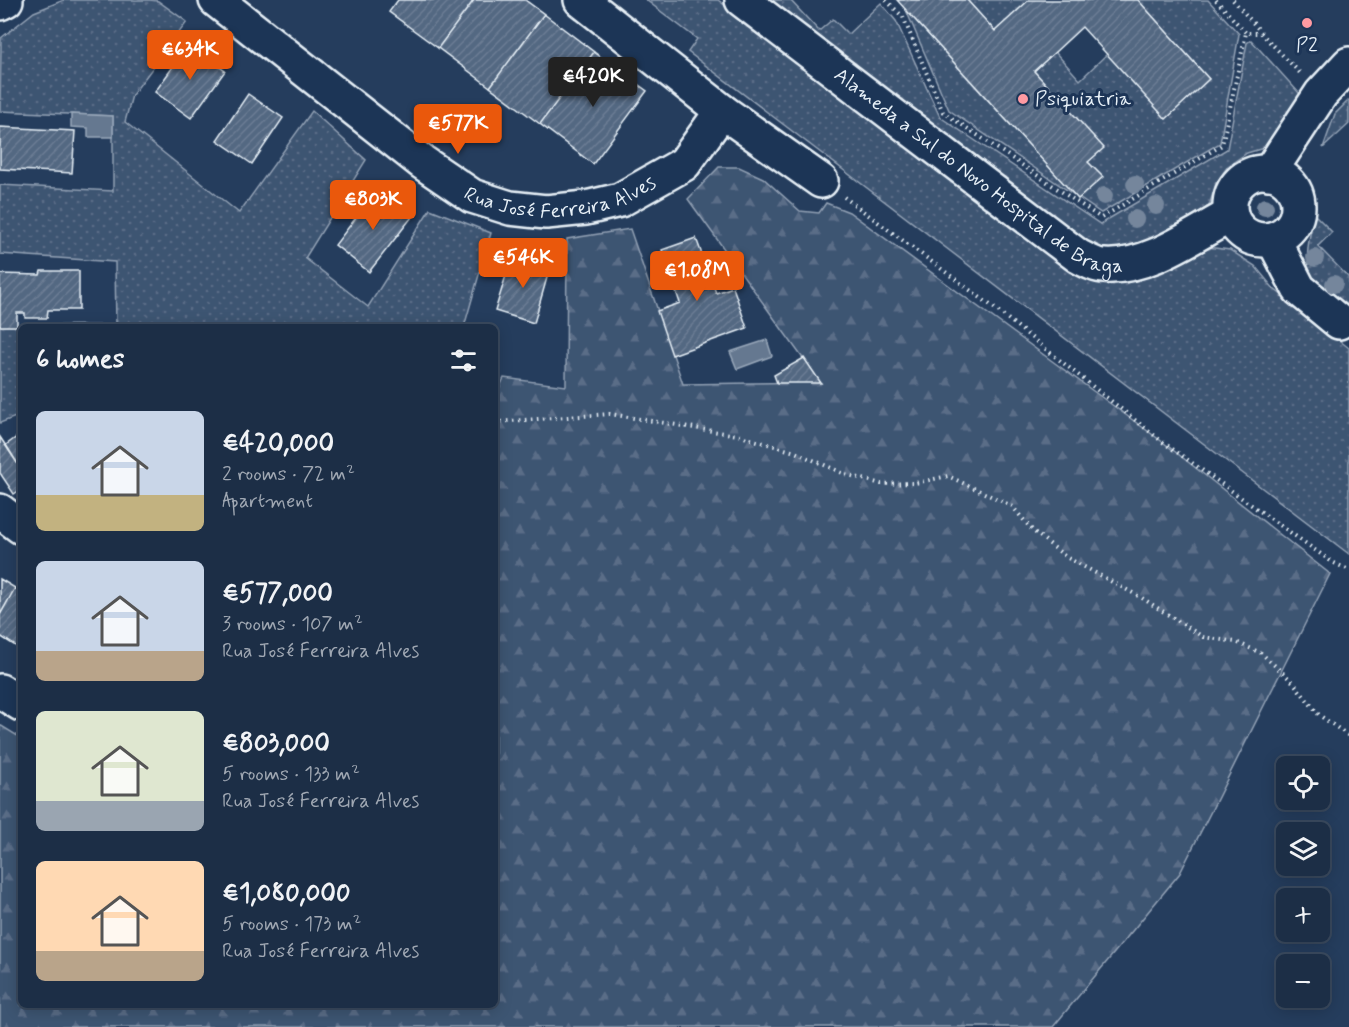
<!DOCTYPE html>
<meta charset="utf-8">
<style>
:root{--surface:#1c2e46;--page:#25364d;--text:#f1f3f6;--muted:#a0a8b3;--line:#3a4a5f;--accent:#ea580c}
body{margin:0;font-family:Mynerve,sans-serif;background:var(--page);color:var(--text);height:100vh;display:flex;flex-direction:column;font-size:22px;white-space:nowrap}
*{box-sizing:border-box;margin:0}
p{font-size:20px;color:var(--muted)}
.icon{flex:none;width:33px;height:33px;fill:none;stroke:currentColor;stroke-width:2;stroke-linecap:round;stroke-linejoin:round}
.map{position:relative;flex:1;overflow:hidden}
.drawer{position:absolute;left:18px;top:324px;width:480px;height:684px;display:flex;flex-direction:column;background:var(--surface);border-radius:9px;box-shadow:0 3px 15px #0003,0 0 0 2px var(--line)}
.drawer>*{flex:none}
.controls{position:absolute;left:1276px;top:756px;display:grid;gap:12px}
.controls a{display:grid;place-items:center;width:54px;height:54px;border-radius:9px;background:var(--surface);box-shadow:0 3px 15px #0003,0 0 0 2px var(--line);font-size:30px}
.price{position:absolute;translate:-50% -51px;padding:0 14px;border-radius:6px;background:var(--accent);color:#fff;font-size:20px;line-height:39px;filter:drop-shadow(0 2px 3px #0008)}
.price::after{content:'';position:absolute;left:50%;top:36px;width:18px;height:14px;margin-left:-9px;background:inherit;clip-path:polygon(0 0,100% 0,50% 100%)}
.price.current{background:#222;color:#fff}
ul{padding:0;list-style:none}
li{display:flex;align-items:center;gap:18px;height:150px;padding:0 18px}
li span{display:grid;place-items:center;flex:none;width:168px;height:120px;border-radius:9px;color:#555}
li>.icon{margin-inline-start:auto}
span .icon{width:72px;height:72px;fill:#fffc;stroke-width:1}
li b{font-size:26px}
h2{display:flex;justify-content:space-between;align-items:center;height:72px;padding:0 18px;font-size:26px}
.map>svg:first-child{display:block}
.green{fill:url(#green-dots);stroke:#93a2b5;stroke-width:1.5}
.forest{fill:url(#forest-firs);stroke:#93a2b5;stroke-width:1.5}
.water{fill:#657890;stroke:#99a8ba;stroke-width:1.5}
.building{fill:url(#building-hatch);stroke:#e8f1f8;stroke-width:1.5}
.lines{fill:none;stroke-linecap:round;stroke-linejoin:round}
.minor-casing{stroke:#e8f1f8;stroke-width:38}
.path{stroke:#e8f1f8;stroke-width:4;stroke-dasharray:1.5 4.5;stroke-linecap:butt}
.minor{stroke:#1d3557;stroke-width:33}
.tree{fill:#74869c}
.poi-dot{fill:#ff9aa2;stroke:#1d3557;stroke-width:2}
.labels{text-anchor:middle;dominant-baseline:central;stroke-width:6;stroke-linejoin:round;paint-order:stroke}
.poi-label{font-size:20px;fill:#e8f1f8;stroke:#1d3557}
.street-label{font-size:20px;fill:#e8f1f8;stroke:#1d3557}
</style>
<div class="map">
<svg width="1349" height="1027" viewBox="0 0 1349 1027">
<defs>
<pattern id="green-dots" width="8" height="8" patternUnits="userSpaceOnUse" patternTransform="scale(1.5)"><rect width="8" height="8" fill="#3e5472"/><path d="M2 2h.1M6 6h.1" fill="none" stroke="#5a6d87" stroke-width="1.8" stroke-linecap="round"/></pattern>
<pattern id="forest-firs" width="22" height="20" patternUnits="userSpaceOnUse" patternTransform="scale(1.5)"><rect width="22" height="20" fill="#3e5472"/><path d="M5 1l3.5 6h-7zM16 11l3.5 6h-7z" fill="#5a6d87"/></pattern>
<pattern id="building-hatch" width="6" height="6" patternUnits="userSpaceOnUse" patternTransform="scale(1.5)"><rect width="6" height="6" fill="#536782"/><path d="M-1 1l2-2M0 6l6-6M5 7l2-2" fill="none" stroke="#6c7d94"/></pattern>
</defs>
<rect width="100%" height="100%" fill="#253d5d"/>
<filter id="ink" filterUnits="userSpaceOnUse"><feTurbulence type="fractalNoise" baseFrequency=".0167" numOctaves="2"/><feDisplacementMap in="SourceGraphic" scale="12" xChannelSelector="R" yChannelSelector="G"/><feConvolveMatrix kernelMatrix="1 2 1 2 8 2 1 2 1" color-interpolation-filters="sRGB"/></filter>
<g filter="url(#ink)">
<path class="green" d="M64 0H150L158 1 187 22 132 95 125 122 239 213 312 111 366 160 305 258 368 307 430 209 491 233 464 327H21V415L0 423V326L116 325 115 262 0 254V185L113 191V116L0 111 1 38 34 12Z
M646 0H718L1072 271 1096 281 1127 283 1207 247 1230 250 1255 266 1274 289 1349 348V554L688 52 697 39Z
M770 0H790L819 31 833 19 848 34 881 3 896 21 940 117 1100 224 1227 149 1247 43 1251 40 1300 94 1267 147 1247 153 1228 166 1216 183 1210 203 1199 218 1127 254 1084 245Z
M967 0H1029L995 31Z
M1138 0H1208L1239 34 1220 143 1101 213 949 110 906 10 1078 199 1102 177 1088 162 1103 148 1034 71 1055 52 1080 80 1107 54 1166 119 1209 79Z
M1349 100V124L1323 148 1335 114Z
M1314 214 1332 232 1318 246 1349 278V316C1303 277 1302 272 1314 214Z"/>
<path class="forest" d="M719 167H739L763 178 800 211 819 213 826 203 849 212 1164 443 1330 574 1180 873 1053 1027H0V725L21 738V1005H495V397L504 378 566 386 567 239 630 229 683 384 820 382 688 199Z"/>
<path class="water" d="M71 114 113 116V137H88V128L71 127Z
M767 340 772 356 737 369 730 352Z"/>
<path class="building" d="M398 0H474L438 48 389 12Z
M474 0H525L544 14 490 87 438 48Z
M897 0H967L995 31 1029 0H1138L1209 79 1166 119 1082 27 1055 52 1034 71 1104 148 1088 162 1103 177 1078 199Z
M544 14 594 52 540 124 490 87Z
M189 44 225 71 191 118 155 92Z
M594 52 647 91 593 164 540 124Z
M248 94 283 118 252 164 217 140Z
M0 127 75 131 72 173 0 169Z
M377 190 412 217 369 272 335 245Z
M696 238 716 293 733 287 747 328 672 355 657 311 680 303 662 250Z
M512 256 550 267 534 323 495 311Z
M41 271H79V310H48L47 318H25V313H17V326H0V274L40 275Z
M804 358 821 383H777L774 375Z
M21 434V469L6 445Z
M0 437 21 469V489L14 494 0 473Z
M0 579 15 588 0 615Z
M15 588 21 591V640L17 647 0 636V615Z"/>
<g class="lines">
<defs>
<g id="minor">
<path id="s1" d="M216 0 422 162 472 196 510 208 546 212 586 208 620 200 684 164 722 111"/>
<path d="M581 0 722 111 821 181"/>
<path id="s2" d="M742 0 1078 256C1086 260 1096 266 1104 266 1148 269 1194 234 1231 215"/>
<path d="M0 3 6 0"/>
<circle cx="1264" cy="206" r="34"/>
<path d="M1269 173 1321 94 1349 64"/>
<path d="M1273 239 1299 289 1339 322"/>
<path d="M0 511 21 527"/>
<path d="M0 691 21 704"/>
</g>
</defs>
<use href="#minor" class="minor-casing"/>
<path class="path" d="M886 0 903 17 943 112 1101 218 1222 145 1246 33H1261L1301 74
M1216 0 1246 33
M1233 0 1261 32
M844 197 989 304 1164 443 1332 562 1349 570
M495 422 610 414 737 435 795 452 845 474 881 484 915 483 948 476 1012 506 1033 531 1066 557 1142 598 1203 637 1236 642 1261 653 1293 682 1319 715 1349 736"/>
<use href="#minor" class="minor"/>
</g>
<g class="tree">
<circle cx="1135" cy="184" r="9"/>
<circle cx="1104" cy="196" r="9"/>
<circle cx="1156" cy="206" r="9"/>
<circle cx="1265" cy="207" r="9"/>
<circle cx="1135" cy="219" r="9"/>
<circle cx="1315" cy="258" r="9"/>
<circle cx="1334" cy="284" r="9"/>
</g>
</g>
<g class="poi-dot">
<circle cx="1307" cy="23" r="6"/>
<circle cx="1023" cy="99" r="6"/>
</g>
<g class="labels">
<g class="poi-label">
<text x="1307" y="45">P2</text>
<text x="1035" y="99" text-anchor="start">Psiquiatria</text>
</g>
<g class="street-label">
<text stroke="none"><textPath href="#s2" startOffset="294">Alameda a Sul do Novo Hospital de Braga</textPath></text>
<text stroke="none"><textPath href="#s1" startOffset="414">Rua José Ferreira Alves</textPath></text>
</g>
</g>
</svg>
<div class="controls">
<a><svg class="icon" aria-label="locate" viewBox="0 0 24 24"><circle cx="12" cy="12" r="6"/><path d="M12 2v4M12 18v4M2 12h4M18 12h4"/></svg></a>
<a><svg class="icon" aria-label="layers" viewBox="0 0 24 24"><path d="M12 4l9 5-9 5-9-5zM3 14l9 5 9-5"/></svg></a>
<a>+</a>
<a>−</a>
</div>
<b class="price" style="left:190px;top:81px">€634K</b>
<b class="price current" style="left:593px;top:108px">€420K</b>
<b class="price" style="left:458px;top:155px">€577K</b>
<b class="price" style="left:373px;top:231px">€803K</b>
<b class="price" style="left:523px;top:289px">€546K</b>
<b class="price" style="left:697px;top:302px">€1.08M</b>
<section class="drawer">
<h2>6 homes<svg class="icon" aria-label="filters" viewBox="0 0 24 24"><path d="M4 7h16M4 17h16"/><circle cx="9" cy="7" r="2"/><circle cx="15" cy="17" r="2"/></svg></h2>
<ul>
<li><span style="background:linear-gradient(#c9d6e8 70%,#c2b280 0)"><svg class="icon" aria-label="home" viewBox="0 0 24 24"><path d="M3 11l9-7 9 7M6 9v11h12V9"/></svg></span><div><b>€420,000</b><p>2 rooms · 72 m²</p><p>Apartment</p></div></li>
<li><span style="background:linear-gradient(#c9d6e8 75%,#b9a48a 0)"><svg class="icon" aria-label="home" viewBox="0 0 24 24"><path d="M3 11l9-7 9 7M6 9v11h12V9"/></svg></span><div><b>€577,000</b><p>3 rooms · 107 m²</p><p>Rua José Ferreira Alves</p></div></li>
<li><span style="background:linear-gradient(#dfe7d0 75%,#9aa5b1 0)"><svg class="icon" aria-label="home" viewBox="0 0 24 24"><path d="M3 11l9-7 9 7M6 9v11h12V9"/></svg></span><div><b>€803,000</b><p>5 rooms · 133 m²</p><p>Rua José Ferreira Alves</p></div></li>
<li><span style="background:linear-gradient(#ffd9b3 75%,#b9a48a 0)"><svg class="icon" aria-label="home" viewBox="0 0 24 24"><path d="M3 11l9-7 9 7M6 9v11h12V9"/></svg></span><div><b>€1,080,000</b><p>5 rooms · 173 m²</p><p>Rua José Ferreira Alves</p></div></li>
</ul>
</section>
</div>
